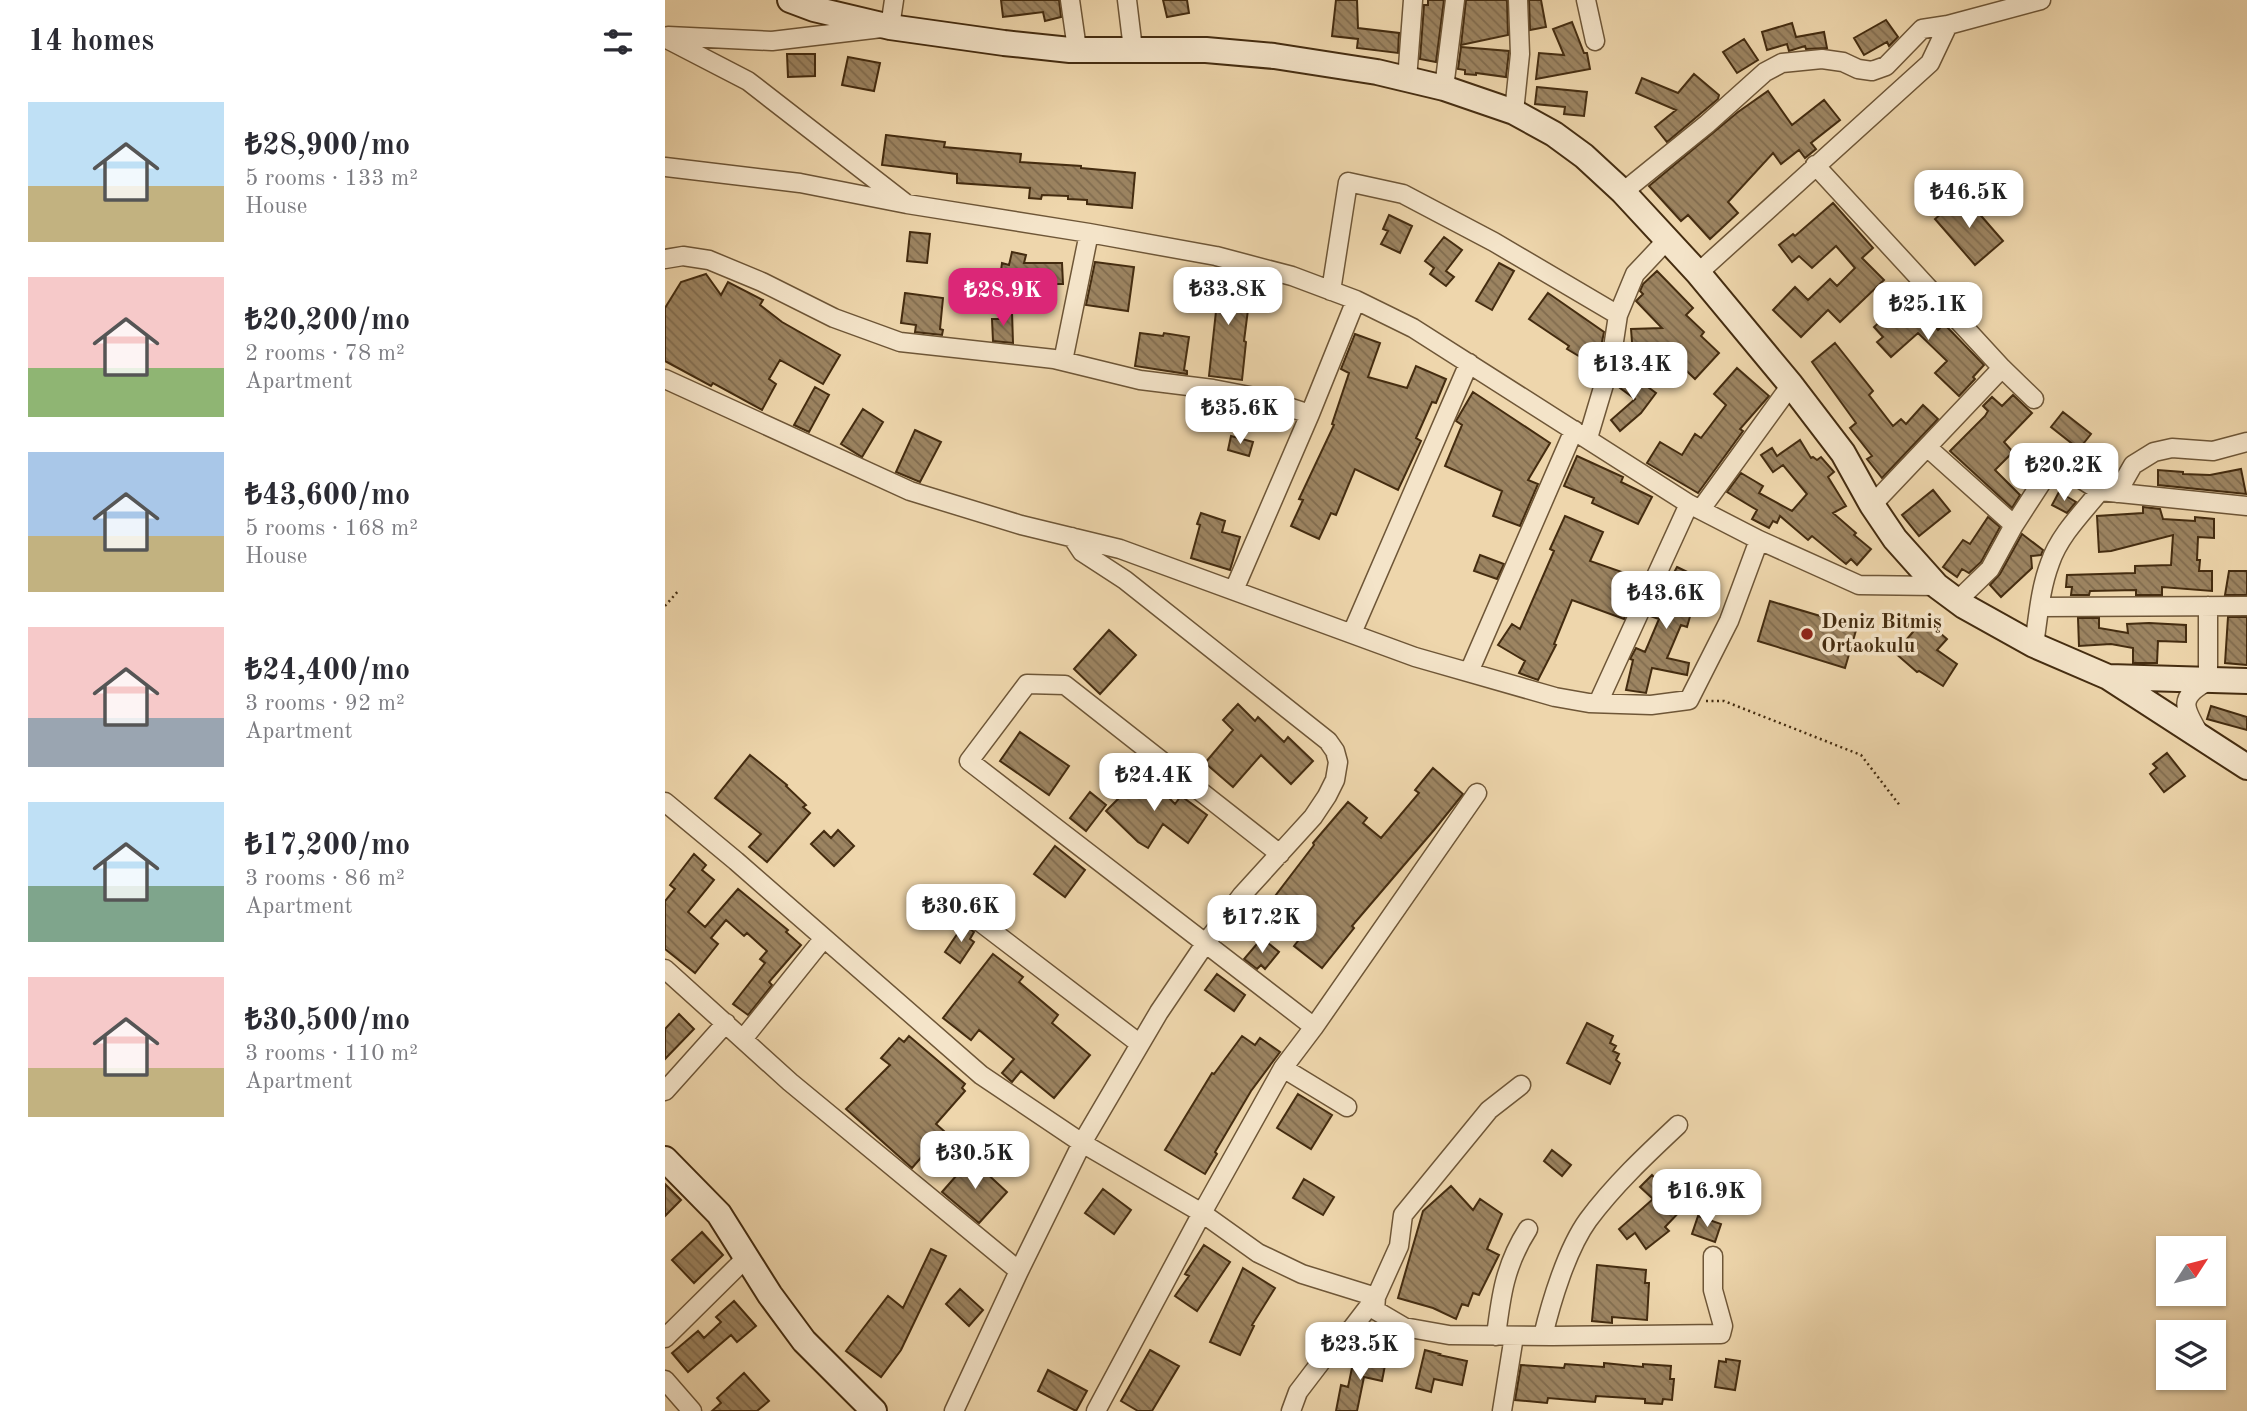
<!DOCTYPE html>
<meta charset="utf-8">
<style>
:root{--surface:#fff;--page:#f2f2f3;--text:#2b2b33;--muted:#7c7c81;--accent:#db2777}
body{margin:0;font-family:"Old Standard TT",serif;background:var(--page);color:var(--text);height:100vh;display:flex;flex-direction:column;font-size:26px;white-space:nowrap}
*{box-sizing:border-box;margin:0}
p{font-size:23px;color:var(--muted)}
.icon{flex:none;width:38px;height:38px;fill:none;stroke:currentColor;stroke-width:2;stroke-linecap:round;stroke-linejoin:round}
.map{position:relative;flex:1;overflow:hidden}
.drawer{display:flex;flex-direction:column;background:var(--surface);width:665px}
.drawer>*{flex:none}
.needle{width:46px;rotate:54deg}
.tools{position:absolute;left:1491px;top:1236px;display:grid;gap:14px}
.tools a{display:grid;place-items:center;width:70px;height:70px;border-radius:0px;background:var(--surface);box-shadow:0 2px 5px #0004;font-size:35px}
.price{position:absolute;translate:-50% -60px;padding:0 16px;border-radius:14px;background:#fff;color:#222;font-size:23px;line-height:46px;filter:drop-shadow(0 2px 4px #0008)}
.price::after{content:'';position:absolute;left:50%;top:42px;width:21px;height:16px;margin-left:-10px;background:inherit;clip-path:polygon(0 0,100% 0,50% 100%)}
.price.selected{background:var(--accent);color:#fff}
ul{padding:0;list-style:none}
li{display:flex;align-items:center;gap:21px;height:175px;padding:0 28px}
li span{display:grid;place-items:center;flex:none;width:196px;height:140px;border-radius:0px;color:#555}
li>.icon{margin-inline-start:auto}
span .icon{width:84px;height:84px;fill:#fffc;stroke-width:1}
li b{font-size:30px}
h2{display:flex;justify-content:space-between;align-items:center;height:84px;padding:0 28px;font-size:30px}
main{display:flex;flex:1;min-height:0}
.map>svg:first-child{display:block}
.building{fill:url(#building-back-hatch);stroke:#442c10;stroke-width:2}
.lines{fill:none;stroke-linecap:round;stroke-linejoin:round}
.street-casing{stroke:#6e5637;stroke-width:21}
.secondary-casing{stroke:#442c10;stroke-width:28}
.path{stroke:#442c10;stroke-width:2.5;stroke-dasharray:2 3.5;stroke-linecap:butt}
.street{stroke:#f4e4c9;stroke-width:18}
.secondary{stroke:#f4e4c9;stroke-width:24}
.poi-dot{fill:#8f2418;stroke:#f4e4c9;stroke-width:2.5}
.labels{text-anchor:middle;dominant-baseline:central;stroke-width:7;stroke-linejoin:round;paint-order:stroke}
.poi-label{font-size:21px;font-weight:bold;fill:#442c10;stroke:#f4e4c9;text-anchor:start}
</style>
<main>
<section class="drawer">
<h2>14 homes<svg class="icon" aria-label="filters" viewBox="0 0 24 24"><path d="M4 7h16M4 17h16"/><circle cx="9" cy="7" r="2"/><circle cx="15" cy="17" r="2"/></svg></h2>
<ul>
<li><span style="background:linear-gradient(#bfe0f5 60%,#c2b280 0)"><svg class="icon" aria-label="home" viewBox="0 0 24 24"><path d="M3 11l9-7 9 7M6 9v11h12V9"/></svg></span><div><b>₺28,900/mo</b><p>5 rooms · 133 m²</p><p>House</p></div></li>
<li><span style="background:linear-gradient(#f6c9c9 65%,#8fb573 0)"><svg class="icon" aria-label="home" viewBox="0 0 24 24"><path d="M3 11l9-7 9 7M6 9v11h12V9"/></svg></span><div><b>₺20,200/mo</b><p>2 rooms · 78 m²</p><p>Apartment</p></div></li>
<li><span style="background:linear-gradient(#a9c7e8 60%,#c2b280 0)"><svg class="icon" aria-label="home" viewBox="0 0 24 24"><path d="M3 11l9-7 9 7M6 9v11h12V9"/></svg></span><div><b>₺43,600/mo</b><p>5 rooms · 168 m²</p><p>House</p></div></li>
<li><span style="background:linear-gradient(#f6c9c9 65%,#9aa5b1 0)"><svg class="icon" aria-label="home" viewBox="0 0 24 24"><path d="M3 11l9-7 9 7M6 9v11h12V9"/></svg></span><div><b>₺24,400/mo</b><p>3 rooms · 92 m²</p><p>Apartment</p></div></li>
<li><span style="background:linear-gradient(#bfe0f5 60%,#7fa58c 0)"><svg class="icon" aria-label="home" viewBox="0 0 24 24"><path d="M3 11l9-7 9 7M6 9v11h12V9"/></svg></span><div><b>₺17,200/mo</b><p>3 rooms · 86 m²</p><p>Apartment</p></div></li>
<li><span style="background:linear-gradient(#f6c9c9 65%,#c2b280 0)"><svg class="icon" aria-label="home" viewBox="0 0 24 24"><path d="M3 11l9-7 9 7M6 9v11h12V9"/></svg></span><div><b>₺30,500/mo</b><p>3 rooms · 110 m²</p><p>Apartment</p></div></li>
</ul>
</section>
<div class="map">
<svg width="1582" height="1411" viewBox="0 0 1582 1411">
<defs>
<pattern id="building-back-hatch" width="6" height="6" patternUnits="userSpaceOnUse" patternTransform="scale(1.75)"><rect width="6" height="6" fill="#9c8461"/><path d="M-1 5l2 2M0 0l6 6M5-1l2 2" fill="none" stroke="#816c4f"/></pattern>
</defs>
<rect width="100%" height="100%" fill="#eed6ac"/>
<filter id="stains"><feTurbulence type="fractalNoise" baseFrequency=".00286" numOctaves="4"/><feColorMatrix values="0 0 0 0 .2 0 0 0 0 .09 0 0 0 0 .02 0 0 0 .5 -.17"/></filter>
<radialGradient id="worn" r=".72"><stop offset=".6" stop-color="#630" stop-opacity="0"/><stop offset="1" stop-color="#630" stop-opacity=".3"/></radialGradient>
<path class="building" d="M336 0H394L396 17 380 21 378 12 338 17Z
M498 0H522L524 13 502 17Z
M671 0H692L693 28 734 33 733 53 692 48 693 39 667 36Z
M763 0H779L771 62 755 59 759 5H763Z
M801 0H842L843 35 796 45Z
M864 0H876L881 27 865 30Z
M1221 20 1233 37 1224 46 1222 42 1199 55 1189 38Z
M907 22 919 53H922L925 69 871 79 874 53 899 55 888 29Z
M1127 23 1131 37 1159 32 1162 48 1141 49 1140 46 1124 51 1122 44 1102 50 1097 32Z
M1079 39 1093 60 1072 73 1058 52Z
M796 47 844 51 841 77 811 73V75L800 74V70L793 69Z
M122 54H150V76L123 77Z
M183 57 215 63 209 91 177 85Z
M1029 74 1054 95 1053 99 1002 142 990 127 1011 110 971 93 977 78 1013 93Z
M872 87 922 92 919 116 899 114 900 107 870 104Z
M1103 91 1127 125 1159 100 1175 120 1146 143 1151 149 1140 158 1134 150 1116 164 1108 153 1063 202 1073 213 1045 239 1023 215 1016 221 984 186 1073 112Z
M221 135 280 142 279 147 356 154 355 162 416 166V168L470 173 467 208 422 204V200L403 199V196L377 195 376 199 364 198 365 188 292 183V174L217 165Z
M1298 195 1338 241 1310 265 1270 219Z
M1168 203 1208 248 1197 258 1219 280 1175 322 1163 310 1136 337 1108 310 1130 287 1143 300 1165 279 1172 286 1190 268 1171 246 1147 268 1134 256 1127 262 1114 245 1128 234 1130 236Z
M724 215 747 226 735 253 716 244 723 231 718 229Z
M245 232 265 234 262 263 242 261Z
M779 237 797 250 781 271 789 277 781 286 765 274 769 268 760 261Z
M347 252 361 255 359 263H397L398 284H355L352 297 333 293 337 263 344 265Z
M430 262 469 267 463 311 421 305Z
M834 263 849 271 827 310 811 301Z
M992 271 1028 308 1021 315 1039 332 1036 336 1054 353 1030 379 1004 354 968 355 966 329 997 328 971 301 978 294 975 291 978 284Z
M41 274 56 295 63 282 98 300 95 305 117 322 175 355 158 384 115 360 104 379 111 384 97 410 48 383 46 386 0 361V308L16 282Z
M537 279 586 286 579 341 581 342 577 380 544 376 552 302 535 299Z
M240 293 278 298 275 329 278 330 277 335 250 332 251 325 236 323Z
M883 293 939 332 932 367 902 349 904 346 864 319Z
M1234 296 1238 301 1243 296 1273 330 1279 324 1319 365 1308 377 1310 379 1294 396 1270 373 1282 361 1253 333 1226 357 1212 342 1218 337 1209 327 1220 317 1216 312Z
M347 312 348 343 328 341 327 319H334V313Z
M475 333 498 336 499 333 524 337 519 370 522 371V374L470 366Z
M690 334 715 343 703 377 742 388 751 366 781 379 771 403 767 402 751 438 756 441 733 490 690 469 671 515 666 513 654 539 626 526 638 500 634 499 669 425 667 424 684 373 676 369Z
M1170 343 1208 391 1204 395 1228 426 1236 419 1241 424 1258 405 1273 419 1217 478 1202 459 1207 456 1185 428 1191 423 1147 362Z
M1072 368 1104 396 1075 429 1078 431 1033 493 982 463 995 442 1017 455 1030 434 1036 438 1061 405 1049 394Z
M965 374 991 393 976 413 955 431 946 420 970 399 955 388Z
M150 387 164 395 144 432 129 425Z
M808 392 885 443 863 480 873 484 855 526 828 516 837 491 780 466 797 425 791 421Z
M1348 395 1367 413 1339 442 1348 452 1330 470 1355 495 1347 508 1285 451 1320 416 1323 411 1318 406 1327 397 1337 406Z
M198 409 218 422 197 457 176 444Z
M1398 412 1426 434 1414 449 1386 427Z
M250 430 276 442 255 482 231 472Z
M566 436 588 442 584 456 563 450Z
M1135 440 1146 458 1148 457 1152 460 1156 457 1169 472 1163 477 1181 506 1168 513 1191 533 1189 535 1206 549 1192 565 1186 559 1181 564 1147 536 1143 540 1115 516 1112 523 1108 521 1104 528 1087 519 1092 510 1062 492 1076 473 1098 486 1094 493 1127 511 1142 494 1118 465 1108 472 1096 455 1107 448 1112 456Z
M912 456 958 477 956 482 987 497 973 524 927 503 929 498 899 486Z
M1576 469 1581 494 1493 485V470L1518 472V474L1545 475Z
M1268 490 1285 511 1254 536 1237 515Z
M1394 492 1411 502 1402 513 1387 505Z
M1478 507 1495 509 1498 519 1530 521V517L1549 519V538L1533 537 1532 560H1535L1534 571H1547V591L1497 587V595H1471V590L1425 591 1424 595H1406L1407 587H1401L1402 575 1470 573V566L1506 565 1508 535 1446 551 1434 552 1432 516 1478 513Z
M536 513 560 521 557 532 575 537 565 570 526 558 535 525 532 524Z
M900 516 938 532 925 561 977 579 959 619 907 600 889 644 891 645 873 680 854 673 860 661 833 645 847 624 855 629 889 551 885 549Z
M1323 517 1335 527 1316 562 1304 573 1297 569 1292 577 1278 567 1298 540 1305 544Z
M1357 534 1378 550 1376 555 1366 556 1367 568 1336 597 1325 585 1335 574Z
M815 555 839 564 832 579 809 571Z
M1012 567 1039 580 1030 599 1022 627 1016 625 1002 658 1024 663 1022 675 987 668 981 693 961 690 968 660 965 659 971 648 980 652 994 619 985 616Z
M1564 571H1582V595H1560Z
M1105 601 1192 627 1180 668 1093 641Z
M1563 617H1582V665L1560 663Z
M1413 618H1434V628L1463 633 1462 624 1484 623 1521 625V642L1493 641 1492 663H1468V648L1446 644 1414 646Z
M1259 619 1282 639 1272 650 1292 664 1278 686 1254 671 1252 672 1230 653Z
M444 630 471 655 435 694 409 669Z
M573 704 590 721 593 717 619 742 623 737 648 761 626 784 596 755 568 787 540 763 568 730 558 720Z
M1546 706 1582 717V730L1542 719Z
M355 732 404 766 384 795 335 761Z
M1502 753 1520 776 1499 792 1485 774 1492 768 1488 764Z
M85 755 122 785 121 786 141 805 138 807 145 813 102 862 84 847 96 834 50 798Z
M768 768 798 794 769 830 687 926 689 928 657 968 629 946 640 932 604 904 649 845 648 843 683 802 702 818 698 823 716 838 754 793 750 790Z
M479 773 510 804 516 796 542 815 523 843 498 824 483 848 473 842 441 811Z
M425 792 441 805 421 831 405 818Z
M173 830 189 846 169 866 146 844 159 831 166 838Z
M390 846 420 870 400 897 369 874Z
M29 854 41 865 37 870 49 880 23 912 40 927 73 889 123 930 121 932 136 945 104 982 107 985 83 1015 68 1004 100 963 95 959 102 951 82 933 79 936 61 920 46 938 53 944 30 973 0 949V901L10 889 5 885Z
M299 924 309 932 305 939 309 942 295 963 280 952Z
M597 938 614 952 600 969 596 965 592 969 579 959Z
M328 954 358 977 354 982 393 1015 387 1023 425 1055 389 1098 356 1071 347 1082 337 1073 349 1059 314 1030 306 1040 278 1018Z
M552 974 580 995 569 1011 540 990Z
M14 1014 29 1029 0 1059V1029Z
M922 1023 948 1036 945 1043 951 1046 948 1051 954 1054 951 1060 955 1063 945 1084 902 1063Z
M244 1036 300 1084 297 1088 300 1091 271 1124 279 1131 247 1168 181 1109 225 1065 216 1058 234 1038 239 1042Z
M577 1036 590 1045 595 1038 615 1052 586 1091 550 1152 552 1154 540 1174 500 1150 547 1073 549 1074Z
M633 1094 667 1115 646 1149 612 1128Z
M887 1150 906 1165 897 1176 879 1161Z
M306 1159 342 1192 314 1223 277 1192Z
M987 1175 1019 1207 1000 1227 1004 1231 981 1249 970 1233 962 1239 954 1229 988 1199 975 1187Z
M639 1179 669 1197 658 1215 628 1198Z
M0 1184 16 1200 0 1216Z
M786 1186 808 1210 815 1199 837 1214 822 1249 834 1255 814 1295 808 1293 803 1306 797 1304 791 1319 768 1308 733 1298 758 1211Z
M438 1189 466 1210 449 1234 420 1213Z
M1033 1216 1056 1224 1050 1242 1027 1234Z
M37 1232 58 1255 29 1283 7 1260Z
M539 1245 565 1262 532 1311 510 1296 524 1276 520 1274Z
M266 1249 281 1256 236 1350 216 1377 181 1351 223 1296 238 1308Z
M932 1265 981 1270 980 1283H984L982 1320 947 1317V1323L927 1321Z
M578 1268 610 1288 587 1325 589 1326 575 1355 545 1342Z
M295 1289 318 1310 304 1326 281 1304Z
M69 1301 91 1326 72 1342 66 1335 23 1372 7 1353 33 1331 39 1338 56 1322 51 1317Z
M716 1332 729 1335 724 1358 712 1355Z
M485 1350 514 1366 487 1411H473L456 1401Z
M760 1350 775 1354 774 1355 802 1361 797 1385 769 1379 766 1392 751 1388Z
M694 1355 721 1360 717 1381 699 1377 692 1411H671L676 1385 683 1387 688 1363 692 1364Z
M1061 1359 1075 1361 1070 1390 1050 1387 1054 1361 1061 1362Z
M939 1363 978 1367V1364L1006 1366 1005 1379H1009L1007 1400 998 1399 997 1404 980 1403V1399L931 1396 930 1402 883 1398 882 1403 850 1400 856 1365 899 1368 900 1364 939 1367Z
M383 1370 422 1391 411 1411 373 1391Z
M79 1373 104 1401 92 1411H47L56 1403 52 1398Z"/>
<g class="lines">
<defs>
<path id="street" d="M405 0 412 49
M462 0 468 49
M921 0 930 41
M3 36 107 41 225 27 229 0
M0 38 83 81 239 202
M742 80 748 0
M779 88 790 0
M849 112 855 54 853 0
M1150 165 1337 368 1369 399
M0 167 135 183 242 204 424 233 551 256 627 276 691 300 748 328 1024 504 1094 540 1194 585 1272 586
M958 192 1042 124 1100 72 1117 63 1157 59 1178 62 1193 69 1207 71 1221 66 1257 29 1283 25
M0 259 18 256 44 260 97 282 169 318 235 342 389 359 475 380 548 389 595 398 645 414
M1033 273 1265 63 1283 25 1376 0
M666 291 683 182 738 194 829 242 953 315
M398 361 424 233
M0 379 245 491 356 525 455 549 750 657 890 697 924 703 986 705 1024 700 1064 621 1094 540
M923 438 946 361 953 315 970 274 1002 240
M1262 447 1349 525
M1452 493 1468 465 1489 452 1507 448 1548 451 1582 442
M1207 505 1337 368
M1036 509 1126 385
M569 590 645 414 691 300
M1292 601 1325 569 1349 525 1384 471 1391 466 1397 467 1435 491
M1375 607 1582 606
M687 633 804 363
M1369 645C1373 619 1375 589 1385 563 1394 536 1417 513 1435 491L1582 506
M804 672 909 430
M933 703 1024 504
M1535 735C1519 708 1512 698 1543 681V606
M812 793 649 1027 618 1068 537 1213 593 1253 637 1274 711 1297 710 1310 739 1327 784 1335 887 1336 1056 1334 1058 1326 1048 1290V1256
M0 802 71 861 316 1075 417 1143 537 1213 431 1411
M615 854 400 685 362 684 304 761 649 1027
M306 915 475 1044
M0 969 125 1082 354 1271
M78 1039 159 938
M618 1068 682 1107
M0 1091 61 1023
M831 1336C836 1295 840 1265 863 1229
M878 1336C886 1302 902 1249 923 1220 949 1185 981 1155 1013 1125
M0 1338 82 1257
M0 1380 27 1411
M289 1411 354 1271 417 1143 494 1012 540 944 577 895 648 817 662 796 670 780 673 762 670 751 663 741 460 580 417 552 407 537
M626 1411 633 1392 662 1354 688 1327 711 1297 734 1246 738 1215 824 1110 856 1085
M837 1411 849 1336"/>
<path id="secondary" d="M125 0 149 9 225 27 339 43 405 50H541L609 56 712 72 779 88 849 112 889 134 919 156 958 192 1033 273 1126 385 1178 453 1207 505 1230 539 1272 586 1299 606 1369 645 1443 677 1582 767
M1444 677 1582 681
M0 1159 54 1214 105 1295 139 1341 209 1411"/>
</defs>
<use href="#street" class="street-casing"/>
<use href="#secondary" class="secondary-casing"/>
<path class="path" d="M0 606 14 590
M1041 701H1059L1196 755 1236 807"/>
<use href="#street" class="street"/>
<use href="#secondary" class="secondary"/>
</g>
<circle class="poi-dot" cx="1142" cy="634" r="7"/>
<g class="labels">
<g class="poi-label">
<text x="1156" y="622">Deniz Bitmiş<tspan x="1156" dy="24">Ortaokulu</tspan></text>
</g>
</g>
<rect width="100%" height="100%" filter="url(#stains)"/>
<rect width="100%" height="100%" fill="url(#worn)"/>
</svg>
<div class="tools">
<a><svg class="needle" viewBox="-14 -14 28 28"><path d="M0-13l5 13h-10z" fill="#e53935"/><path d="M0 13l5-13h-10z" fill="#7c7c81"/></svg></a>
<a><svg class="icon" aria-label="layers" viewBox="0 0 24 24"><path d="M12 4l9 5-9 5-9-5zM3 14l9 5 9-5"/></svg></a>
</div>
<b class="price" style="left:1304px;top:230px">₺46.5K</b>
<b class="price" style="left:563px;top:327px">₺33.8K</b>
<b class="price selected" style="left:338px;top:328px">₺28.9K</b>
<b class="price" style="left:1263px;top:342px">₺25.1K</b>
<b class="price" style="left:968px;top:402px">₺13.4K</b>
<b class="price" style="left:575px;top:446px">₺35.6K</b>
<b class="price" style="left:1399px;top:503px">₺20.2K</b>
<b class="price" style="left:1001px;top:631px">₺43.6K</b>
<b class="price" style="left:489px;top:813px">₺24.4K</b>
<b class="price" style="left:296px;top:944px">₺30.6K</b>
<b class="price" style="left:597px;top:955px">₺17.2K</b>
<b class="price" style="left:310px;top:1191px">₺30.5K</b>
<b class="price" style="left:1042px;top:1229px">₺16.9K</b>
<b class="price" style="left:695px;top:1382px">₺23.5K</b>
</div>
</main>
